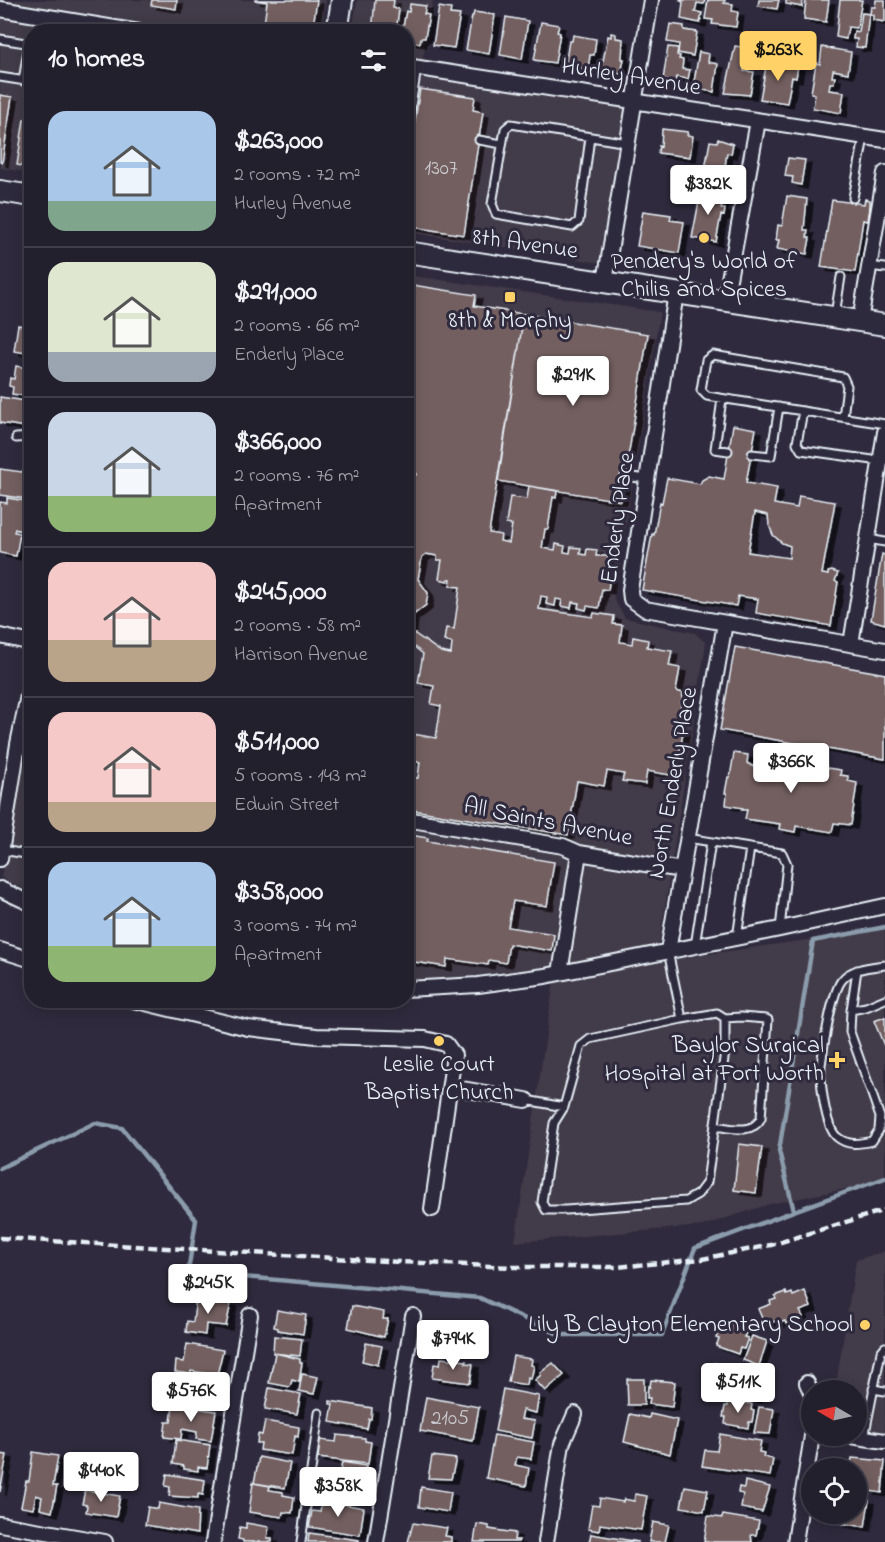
<!DOCTYPE html>
<meta charset="utf-8">
<style>
:root{--surface:#23202e;--page:#2b2836;--text:#f1f3f6;--muted:#a3a3aa;--line:#403e4a;--accent:#ffd166}
body{margin:0;font-family:"Indie Flower",sans-serif;background:var(--page);color:var(--text);height:100vh;display:flex;flex-direction:column;font-size:22px;white-space:nowrap}
*{box-sizing:border-box;margin:0}
p{font-size:20px;color:var(--muted)}
.icon{flex:none;width:33px;height:33px;fill:none;stroke:currentColor;stroke-width:2;stroke-linecap:round;stroke-linejoin:round}
.map{position:relative;flex:1;overflow:hidden}
.panel{position:absolute;left:24px;top:24px;width:390px;height:984px;display:flex;flex-direction:column;background:var(--surface);border-radius:24px;box-shadow:0 3px 15px #0003,0 0 0 2px var(--line)}
.panel>*{flex:none}
.needle{width:39px;rotate:279deg}
.tools{position:absolute;left:801px;top:1380px;display:grid;gap:12px}
.tools a{display:grid;place-items:center;width:66px;height:66px;border-radius:50%;background:var(--surface);box-shadow:0 3px 15px #0003,0 0 0 2px var(--line);font-size:30px}
.price{position:absolute;translate:-50% -51px;padding:0 14px;border-radius:6px;background:#fff;color:#222;font-size:20px;line-height:39px;filter:drop-shadow(0 2px 3px #0008)}
.price::after{content:'';position:absolute;left:50%;top:36px;width:18px;height:14px;margin-left:-9px;background:inherit;clip-path:polygon(0 0,100% 0,50% 100%)}
.price.on{background:var(--accent);color:#111}
ul{padding:0;list-style:none}
li{display:flex;align-items:center;gap:18px;height:150px;padding:0 24px}
li+li{border-top:2px solid var(--line)}
li span{display:grid;place-items:center;flex:none;width:168px;height:120px;border-radius:18px;color:#555}
li>.icon{margin-inline-start:auto}
span .icon{width:72px;height:72px;fill:#fffc;stroke-width:1}
li b{font-size:26px}
h2{display:flex;justify-content:space-between;align-items:center;height:72px;padding:0 24px;font-size:26px}
.map>svg:first-child{display:block}
.built{fill:#433a48}
.lines{fill:none;stroke-linecap:round;stroke-linejoin:round}
.stream{stroke:#8b9cac;stroke-width:4.5}
.building{fill:#735e60;stroke:#e8f1f8;stroke-width:1.5;fill-rule:evenodd;filter:url(#shadow)}
.lane-casing{stroke:#e8f1f8;stroke-width:11}
.street-casing{stroke:#e8f1f8;stroke-width:18}
.secondary-casing{stroke:#e8f1f8;stroke-width:24}
.lane{stroke:#2f2a3d;stroke-width:7}
.street{stroke:#2f2a3d;stroke-width:14}
.secondary{stroke:#2f2a3d;stroke-width:20}
.rail{stroke:#e8f1f8;stroke-width:4.5;stroke-dasharray:9 4.5;stroke-linecap:butt}
.poi-dot{fill:#ffd166;stroke:#2f2a3d;stroke-width:2}
.labels{text-anchor:middle;dominant-baseline:central;stroke-width:6;stroke-linejoin:round;paint-order:stroke}
.number-label{font-size:21px;fill:#cbccd2}
.street-label{font-size:24px;fill:#e8f1f8;stroke:#2f2a3d}
.poi-label{font-size:24px;fill:#e8f1f8;stroke:#2f2a3d}
</style>
<div class="map">
<svg width="885" height="1542" viewBox="0 0 885 1542">
<defs>
<filter id="shadow"><feDropShadow dx="6" dy="4" stdDeviation="0" flood-color="#0009"/></filter>
</defs>
<rect width="100%" height="100%" fill="#2f2a3d"/>
<filter id="ink" filterUnits="userSpaceOnUse"><feTurbulence type="fractalNoise" baseFrequency=".0167" numOctaves="2"/><feDisplacementMap in="SourceGraphic" scale="12" xChannelSelector="R" yChannelSelector="G"/><feConvolveMatrix kernelMatrix="1 2 1 2 8 2 1 2 1" color-interpolation-filters="sRGB"/></filter>
<g filter="url(#ink)">
<path class="built" d="M0 0H326L321 31 32 32 31 173 0 168Z
M357 0H433L422 63 635 102 607 264 407 232 406 32H352Z
M407 275 660 312 614 599 625 618 695 633 706 643 659 945 667 960 806 940 885 925V1181L770 1204 702 1226 515 1242 556 967 426 981 407 982Z
M31 725V892L1 878Z
M885 1251V1432L857 1428 856 1390H835L856 1260Z"/>
<g class="lines">
<path class="stream" d="M0 1168 95 1123 122 1128 196 1220 188 1272 480 1298 560 1335H662L695 1248 794 1211 779 1151 813 941 885 927
M794 1211 885 1178"/>
</g>
<path class="building" d="M152 0H177L176 9 151 5Z
M254 0H317L312 32H263L267 2Z
M375 0H394L393 8 399 9 396 32H372Z
M679 0H705L704 4 697 3 695 12 702 13 700 23 681 19 683 2Z
M708 0H725L724 3 733 4 732 11 738 12 736 27 712 24 713 20 705 19Z
M759 0H779L777 9 758 6Z
M786 0H803L802 7 786 4Z
M806 0H829L826 22 804 19Z
M840 0H862L857 28 848 27 846 39 836 37Z
M876 0H885V22L873 20V15L870 14 871 7H875Z
M410 4 426 6 424 14 429 15 425 38H421L420 43 406 41V32H402L406 11 409 12Z
M439 7 451 9 450 14 460 15 454 48 433 45Z
M474 12 495 15 489 54 466 50 472 16H473Z
M862 13 869 14 865 48 856 47 857 39H853L854 31 859 32Z
M506 17 528 21 522 59 500 55Z
M541 22 559 25 557 32 560 33 555 63 534 60Z
M670 24 684 26V30L697 32 693 56 678 53 679 44 667 42Z
M611 33 616 34V38L623 39 622 59H624L621 74 598 70 600 60 603 61 608 36 611 37Z
M573 35 596 39 594 55H590L588 70 565 66 569 41H572Z
M735 46 748 48 744 71 754 72 750 95 725 93Z
M668 47 678 48 677 55 680 56 679 59 683 60 682 69 690 70 688 79 676 77 675 82 663 80Z
M822 47 851 52 848 73 833 70 832 77H835L834 83H830L829 90 844 92 841 113 813 108 815 94 811 93 816 63 820 64Z
M699 52 709 54 708 62 718 64 714 92 693 88Z
M767 61 775 63V65L783 67 784 63 798 66 796 78 792 77 787 103 760 99Z
M420 89 475 97 473 110 483 112 464 235 406 226V176Z
M0 95 12 97 2 163 0 162Z
M24 119 32 120V168L17 165Z
M662 129 688 132 687 135 693 136 690 157 658 153 659 146 661 147Z
M718 139 733 144 731 154 727 153 724 173 705 169 710 141 717 142Z
M788 158 805 160 801 185 792 183 793 177 785 176Z
M705 187 713 188 712 193 719 194 718 199 723 200 721 209H725L724 216 721 215 716 242 692 238 701 191H704Z
M787 196 807 199 804 230H808L807 237 810 238 807 254 777 249 779 240H776L778 225 782 226Z
M865 199 870 200V205L868 221 863 220 855 272 821 267 832 200 864 204Z
M643 211 671 215 670 220 684 222 679 253 637 246Z
M406 284 476 295 474 306 524 314 489 533 501 535 500 541 509 543 512 525 506 524 510 497 527 499 529 486 557 491 556 498 553 497 548 529H545L542 548 555 550 556 544 565 546 564 552 570 553 571 547 581 548 580 554 586 555 587 549 597 550 596 556H608L605 575 610 576 608 590 602 589 599 608 587 606 586 610 578 608 579 603 572 602 571 608 561 606 562 600 556 599 555 606 546 604 547 597 541 596 539 609 593 617 594 613 614 616 613 624 622 625 620 642 632 644 633 637 648 640 647 647 672 651 669 666 680 668 676 691 683 693 678 725 684 726 676 776 647 771 645 784 622 781 624 774 607 771 604 786 577 781 568 835 407 809 412 778H418L420 762 406 760V733L436 738 441 706 431 704 434 686 418 683 423 654 412 645 406 644V481L417 474 406 458ZM426 554 437 556V560H442L439 579 448 581V579H451L450 586 460 587 454 629 446 628 444 641 452 643 451 654 441 652 415 634 410 633 412 616 426 605 428 593 418 579 422 557Z
M524 314 648 334 621 501 498 481Z
M29 321H32V354L14 351 18 325 28 327Z
M16 366 32 369V397L12 394 13 387 9 386 10 378 14 379Z
M0 397 32 402V428L0 423Z
M733 425 756 429 746 483 777 488 774 504 797 508 799 496 835 502 822 574 828 575V572L832 571 838 573 835 581 838 582 831 626 756 613 758 599 738 596 736 606 642 590 652 534 654 535 660 502 662 503 667 478 700 484 702 480 709 476 724 479ZM755 512 768 515 769 525 773 535 782 543 790 546 789 558 748 552Z
M0 469 22 472 23 470 31 471 27 499 0 495Z
M7 498 26 501 21 531 15 529 14 532 20 533 16 556 0 553V502L7 503Z
M882 554 885 555V624L871 620Z
M735 647 885 674V759L720 730Z
M734 753 748 755 747 763 754 767 756 757 841 770 840 775 848 776V781L857 783 851 825 834 823 832 832 796 826 795 832 779 829 780 824 745 819 747 810H742L743 808 726 805 727 793H725L728 777H730Z
M410 835 428 838 427 841 554 862 547 906 513 901 508 927 554 934 552 951 509 944 506 963 489 960 488 965 447 959 446 967 408 961 411 940H406V840L409 841Z
M885 1017V1048L874 1021Z
M739 1144 762 1147 756 1193 734 1190Z
M805 1291 811 1307 800 1311 803 1317 786 1324 785 1321 779 1323 778 1320 765 1325 758 1309 771 1304 770 1301 776 1299 775 1296 786 1292 787 1295 792 1293 793 1296Z
M196 1298 231 1303 226 1326 206 1324 205 1335 186 1332 187 1321 193 1322Z
M352 1306 384 1312 383 1319H388L384 1337 348 1328Z
M277 1310 306 1315 303 1334 278 1330V1328L274 1327Z
M725 1322 747 1331 744 1337 748 1338 744 1349 740 1348 738 1354 716 1346 719 1339 716 1338 720 1327 722 1328Z
M463 1323 474 1325 473 1332 482 1333 478 1355 444 1349 446 1341 441 1340 443 1327 462 1330Z
M274 1336 302 1339 300 1356 273 1353Z
M752 1336 767 1341 759 1366 743 1360Z
M366 1343 382 1346 378 1365 362 1361Z
M187 1344 223 1350 217 1375 191 1371V1374L175 1372 176 1361 184 1362Z
M275 1353 300 1359V1363H302L299 1382 292 1380 290 1387 269 1383Z
M513 1356 532 1359 531 1365 534 1366 531 1379 528 1378 527 1385 508 1382Z
M441 1358 466 1361V1363L473 1364 470 1383 432 1378 434 1364 440 1365Z
M553 1363 564 1375 545 1391 535 1380 541 1375 540 1373Z
M714 1363 736 1367 735 1373 739 1374 737 1385H734L733 1391 710 1387 711 1381 708 1380Z
M743 1370 760 1373 756 1399 739 1396Z
M302 1374 318 1377 314 1394 299 1391Z
M627 1379H644V1405H628Z
M651 1380 675 1382 672 1407 649 1404 650 1398H647L648 1386 650 1387Z
M191 1381 215 1384 213 1397 208 1399 207 1406 190 1403Z
M269 1388 301 1394 297 1414 265 1409Z
M503 1389 539 1396 536 1413 523 1410 521 1419 535 1421 532 1438 495 1431Z
M426 1397 479 1407 473 1441 420 1431Z
M728 1400 752 1404 751 1410 754 1411 752 1422H749L748 1428 725 1424 726 1417H723L725 1406H728Z
M330 1401 372 1408 371 1419H369L367 1429 330 1422 333 1404H330Z
M173 1405 216 1411 211 1441 196 1439 197 1432 182 1429 181 1439 164 1437 166 1422H171Z
M759 1407 774 1409 770 1434 754 1433Z
M630 1414 649 1418 650 1414 677 1420 670 1454 624 1442Z
M265 1421 299 1427 298 1437 295 1436 292 1455 260 1450 261 1443H257L258 1434 262 1435Z
M720 1434 761 1441 759 1452 764 1453 763 1457 773 1459 770 1476 702 1466 705 1450 717 1451Z
M337 1435 365 1438V1441L371 1442 368 1464 318 1458 320 1440 336 1442Z
M494 1435 534 1442 531 1459 517 1457 515 1465 529 1468 526 1486 486 1478Z
M176 1440 210 1445 207 1468 198 1467V1471L184 1469V1466L173 1464Z
M33 1452 58 1456 53 1486H57L52 1512 40 1509 42 1497 36 1495 33 1509 21 1507 26 1481H29Z
M0 1454 7 1455 0 1492Z
M432 1456 456 1459 451 1479 428 1478Z
M259 1457 290 1463 285 1488 254 1483Z
M852 1458 885 1461 882 1493 869 1491 870 1488 856 1486V1468H850Z
M342 1462 366 1466 361 1499 312 1491 315 1475 339 1479Z
M167 1474 205 1480 203 1495 198 1494V1498L169 1496 170 1487 165 1486Z
M745 1481 770 1487 762 1512 741 1508 743 1494 738 1493 739 1487 744 1488Z
M253 1483 270 1486 269 1490 283 1492V1495L294 1497 292 1513 283 1512 282 1517 249 1512Z
M685 1486 708 1490 704 1511 681 1507Z
M421 1487 451 1492 448 1512 419 1507Z
M85 1490 120 1496 116 1517 86 1512 87 1505 82 1504Z
M635 1494 647 1496 641 1530 600 1524 599 1531 588 1529 592 1505 599 1506 600 1498 623 1502 624 1499 634 1501Z
M856 1498 869 1500 865 1527 839 1523 841 1514H856Z
M322 1500 364 1508 360 1535 309 1527 312 1511 320 1512Z
M159 1503 198 1510 197 1534 145 1525 148 1507 158 1509Z
M723 1515 759 1521 756 1535H751L752 1542H704L708 1516 722 1518Z
M653 1522 669 1525 665 1542H649Z
M246 1523 269 1527 267 1538H272V1542H243V1540L238 1539 240 1527 246 1528Z
M413 1523 447 1528 445 1536 451 1537V1542H408Z
M477 1524 489 1526V1529L515 1533 514 1540H519L518 1542H474Z
M309 1533 359 1540V1542H308Z
M591 1534 639 1542H589Z"/>
<g class="lines">
<defs>
<path id="lane" d="M0 39 32 44
M0 77 32 82
M23 81 29 44
M406 137 417 68
M590 137 579 221 572 227 496 214 492 204 505 129 511 124 628 143
M479 140 502 144
M853 198 864 137
M869 266 885 268
M835 315 841 277
M722 399 715 449 728 451
M803 411 797 443 801 450 880 461
M843 417 847 386 843 377 713 355 706 360 701 390 707 396 885 424
M16 438 32 437
M752 454 771 456 779 407
M625 476 647 479
M868 539 885 542
M687 838 782 853 787 864 780 929
M2 850 32 855
M737 938 750 848
M695 946 711 842
M668 951 682 1019 590 1039 581 1046 564 1107 554 1123 542 1202 546 1210H566L686 1201 698 1194 707 1182 725 1051V1018L717 1013 682 1019
M857 970 851 1010 850 1032 880 1117 879 1130 872 1141C859 1144 848 1146 837 1137 825 1127 820 1081 821 1065 823 1049 832 991 842 980 851 968 872 967 885 965
M851 1010 866 1007 885 999
M526 1100 564 1107
M715 1126C730 1128 753 1135 761 1118L768 1020 766 1019 741 1017 725 1018
M873 1389 885 1391
M864 1438 881 1352 885 1347
M301 1542 319 1413"/>
<path id="street" d="M0 9 139 32
M406 66 885 140
M605 282 651 0
M676 293 630 590 631 599 645 609 885 650
M725 301 758 121
M860 321 885 173
M0 636 32 643
M851 644 885 432
M406 819 563 846 579 853 682 870
M0 859 18 744 32 676
M0 889 32 904
M0 950 32 960
M668 951 725 623
M560 973 579 853
M406 989 478 985 545 976 780 929 885 906
M133 1000 248 1028 316 1036 425 1039 446 1044 454 1055 432 1209
M450 1087 526 1100
M807 1383 812 1394
M850 1436 885 1441
M0 1524 105 1542
M213 1542 250 1315
M376 1542 413 1316
M546 1542 562 1444 575 1414
M795 1542 812 1436"/>
<path id="secondary" d="M337 32 342 0
M0 191 32 196
M406 252 885 325"/>
</defs>
<use href="#lane" class="lane-casing"/>
<use href="#street" class="street-casing"/>
<use href="#secondary" class="secondary-casing"/>
<use href="#lane" class="lane"/>
<use href="#street" class="street"/>
<use href="#secondary" class="secondary"/>
<path class="rail" d="M0 1238 401 1262 512 1267H617L702 1259 771 1245 885 1210"/>
</g>
</g>
<g class="poi-dot">
<circle cx="704" cy="238" r="6"/>
<rect x="504" y="291" width="12" height="12" rx="3"/>
<circle cx="439" cy="1041" r="6"/>
<path d="M834 1051h6v6h6v6h-6v6h-6v-6h-6v-6h6z"/>
<circle cx="865" cy="1325" r="6"/>
</g>
<g class="labels">
<g class="number-label">
<text x="441" y="169">1307</text>
<text x="450" y="1419">2105</text>
</g>
<g class="street-label">
<text transform="translate(631 78) rotate(9)">Hurley Avenue</text>
<text transform="translate(525 245) rotate(8)">8th Avenue</text>
<text transform="translate(619 518) rotate(-82)">Enderly Place</text>
<text transform="translate(674 783) rotate(-80)">North Enderly Place</text>
<text transform="translate(548 823) rotate(11)">All Saints Avenue</text>
</g>
<g class="poi-label">
<text x="704" y="262">Pendery's World of<tspan x="704" dy="28">Chilis and Spices</tspan></text>
<text x="510" y="321">8th &amp; Morphy</text>
<text x="824" y="1046" text-anchor="end">Baylor Surgical<tspan x="824" dy="28">Hospital at Fort Worth</tspan></text>
<text x="439" y="1065">Leslie Court<tspan x="439" dy="28">Baptist Church</tspan></text>
<text x="853" y="1325" text-anchor="end">Lily B Clayton Elementary School</text>
</g>
</g>
</svg>
<div class="tools">
<a><svg class="needle" viewBox="-14 -14 28 28"><path d="M0-13l5 13h-10z" fill="#e53935"/><path d="M0 13l5-13h-10z" fill="#a3a3aa"/></svg></a>
<a><svg class="icon" aria-label="locate" viewBox="0 0 24 24"><circle cx="12" cy="12" r="6"/><path d="M12 2v4M12 18v4M2 12h4M18 12h4"/></svg></a>
</div>
<b class="price on" style="left:778px;top:82px">$263K</b>
<b class="price" style="left:708px;top:216px">$382K</b>
<b class="price" style="left:573px;top:407px">$291K</b>
<b class="price" style="left:791px;top:794px">$366K</b>
<b class="price" style="left:208px;top:1315px">$245K</b>
<b class="price" style="left:453px;top:1371px">$794K</b>
<b class="price" style="left:738px;top:1414px">$511K</b>
<b class="price" style="left:191px;top:1423px">$576K</b>
<b class="price" style="left:101px;top:1503px">$440K</b>
<b class="price" style="left:338px;top:1518px">$358K</b>
<section class="panel">
<h2>10 homes<svg class="icon" aria-label="filters" viewBox="0 0 24 24"><path d="M4 7h16M4 17h16"/><circle cx="9" cy="7" r="2"/><circle cx="15" cy="17" r="2"/></svg></h2>
<ul>
<li><span style="background:linear-gradient(#a9c7e8 75%,#7fa58c 0)"><svg class="icon" aria-label="home" viewBox="0 0 24 24"><path d="M3 11l9-7 9 7M6 9v11h12V9"/></svg></span><div><b>$263,000</b><p>2 rooms · 72 m²</p><p>Hurley Avenue</p></div></li>
<li><span style="background:linear-gradient(#dfe7d0 75%,#9aa5b1 0)"><svg class="icon" aria-label="home" viewBox="0 0 24 24"><path d="M3 11l9-7 9 7M6 9v11h12V9"/></svg></span><div><b>$291,000</b><p>2 rooms · 66 m²</p><p>Enderly Place</p></div></li>
<li><span style="background:linear-gradient(#c9d6e8 70%,#8fb573 0)"><svg class="icon" aria-label="home" viewBox="0 0 24 24"><path d="M3 11l9-7 9 7M6 9v11h12V9"/></svg></span><div><b>$366,000</b><p>2 rooms · 76 m²</p><p>Apartment</p></div></li>
<li><span style="background:linear-gradient(#f6c9c9 65%,#b9a48a 0)"><svg class="icon" aria-label="home" viewBox="0 0 24 24"><path d="M3 11l9-7 9 7M6 9v11h12V9"/></svg></span><div><b>$245,000</b><p>2 rooms · 58 m²</p><p>Harrison Avenue</p></div></li>
<li><span style="background:linear-gradient(#f6c9c9 75%,#b9a48a 0)"><svg class="icon" aria-label="home" viewBox="0 0 24 24"><path d="M3 11l9-7 9 7M6 9v11h12V9"/></svg></span><div><b>$511,000</b><p>5 rooms · 143 m²</p><p>Edwin Street</p></div></li>
<li><span style="background:linear-gradient(#a9c7e8 70%,#8fb573 0)"><svg class="icon" aria-label="home" viewBox="0 0 24 24"><path d="M3 11l9-7 9 7M6 9v11h12V9"/></svg></span><div><b>$358,000</b><p>3 rooms · 74 m²</p><p>Apartment</p></div></li>
</ul>
</section>
</div>
